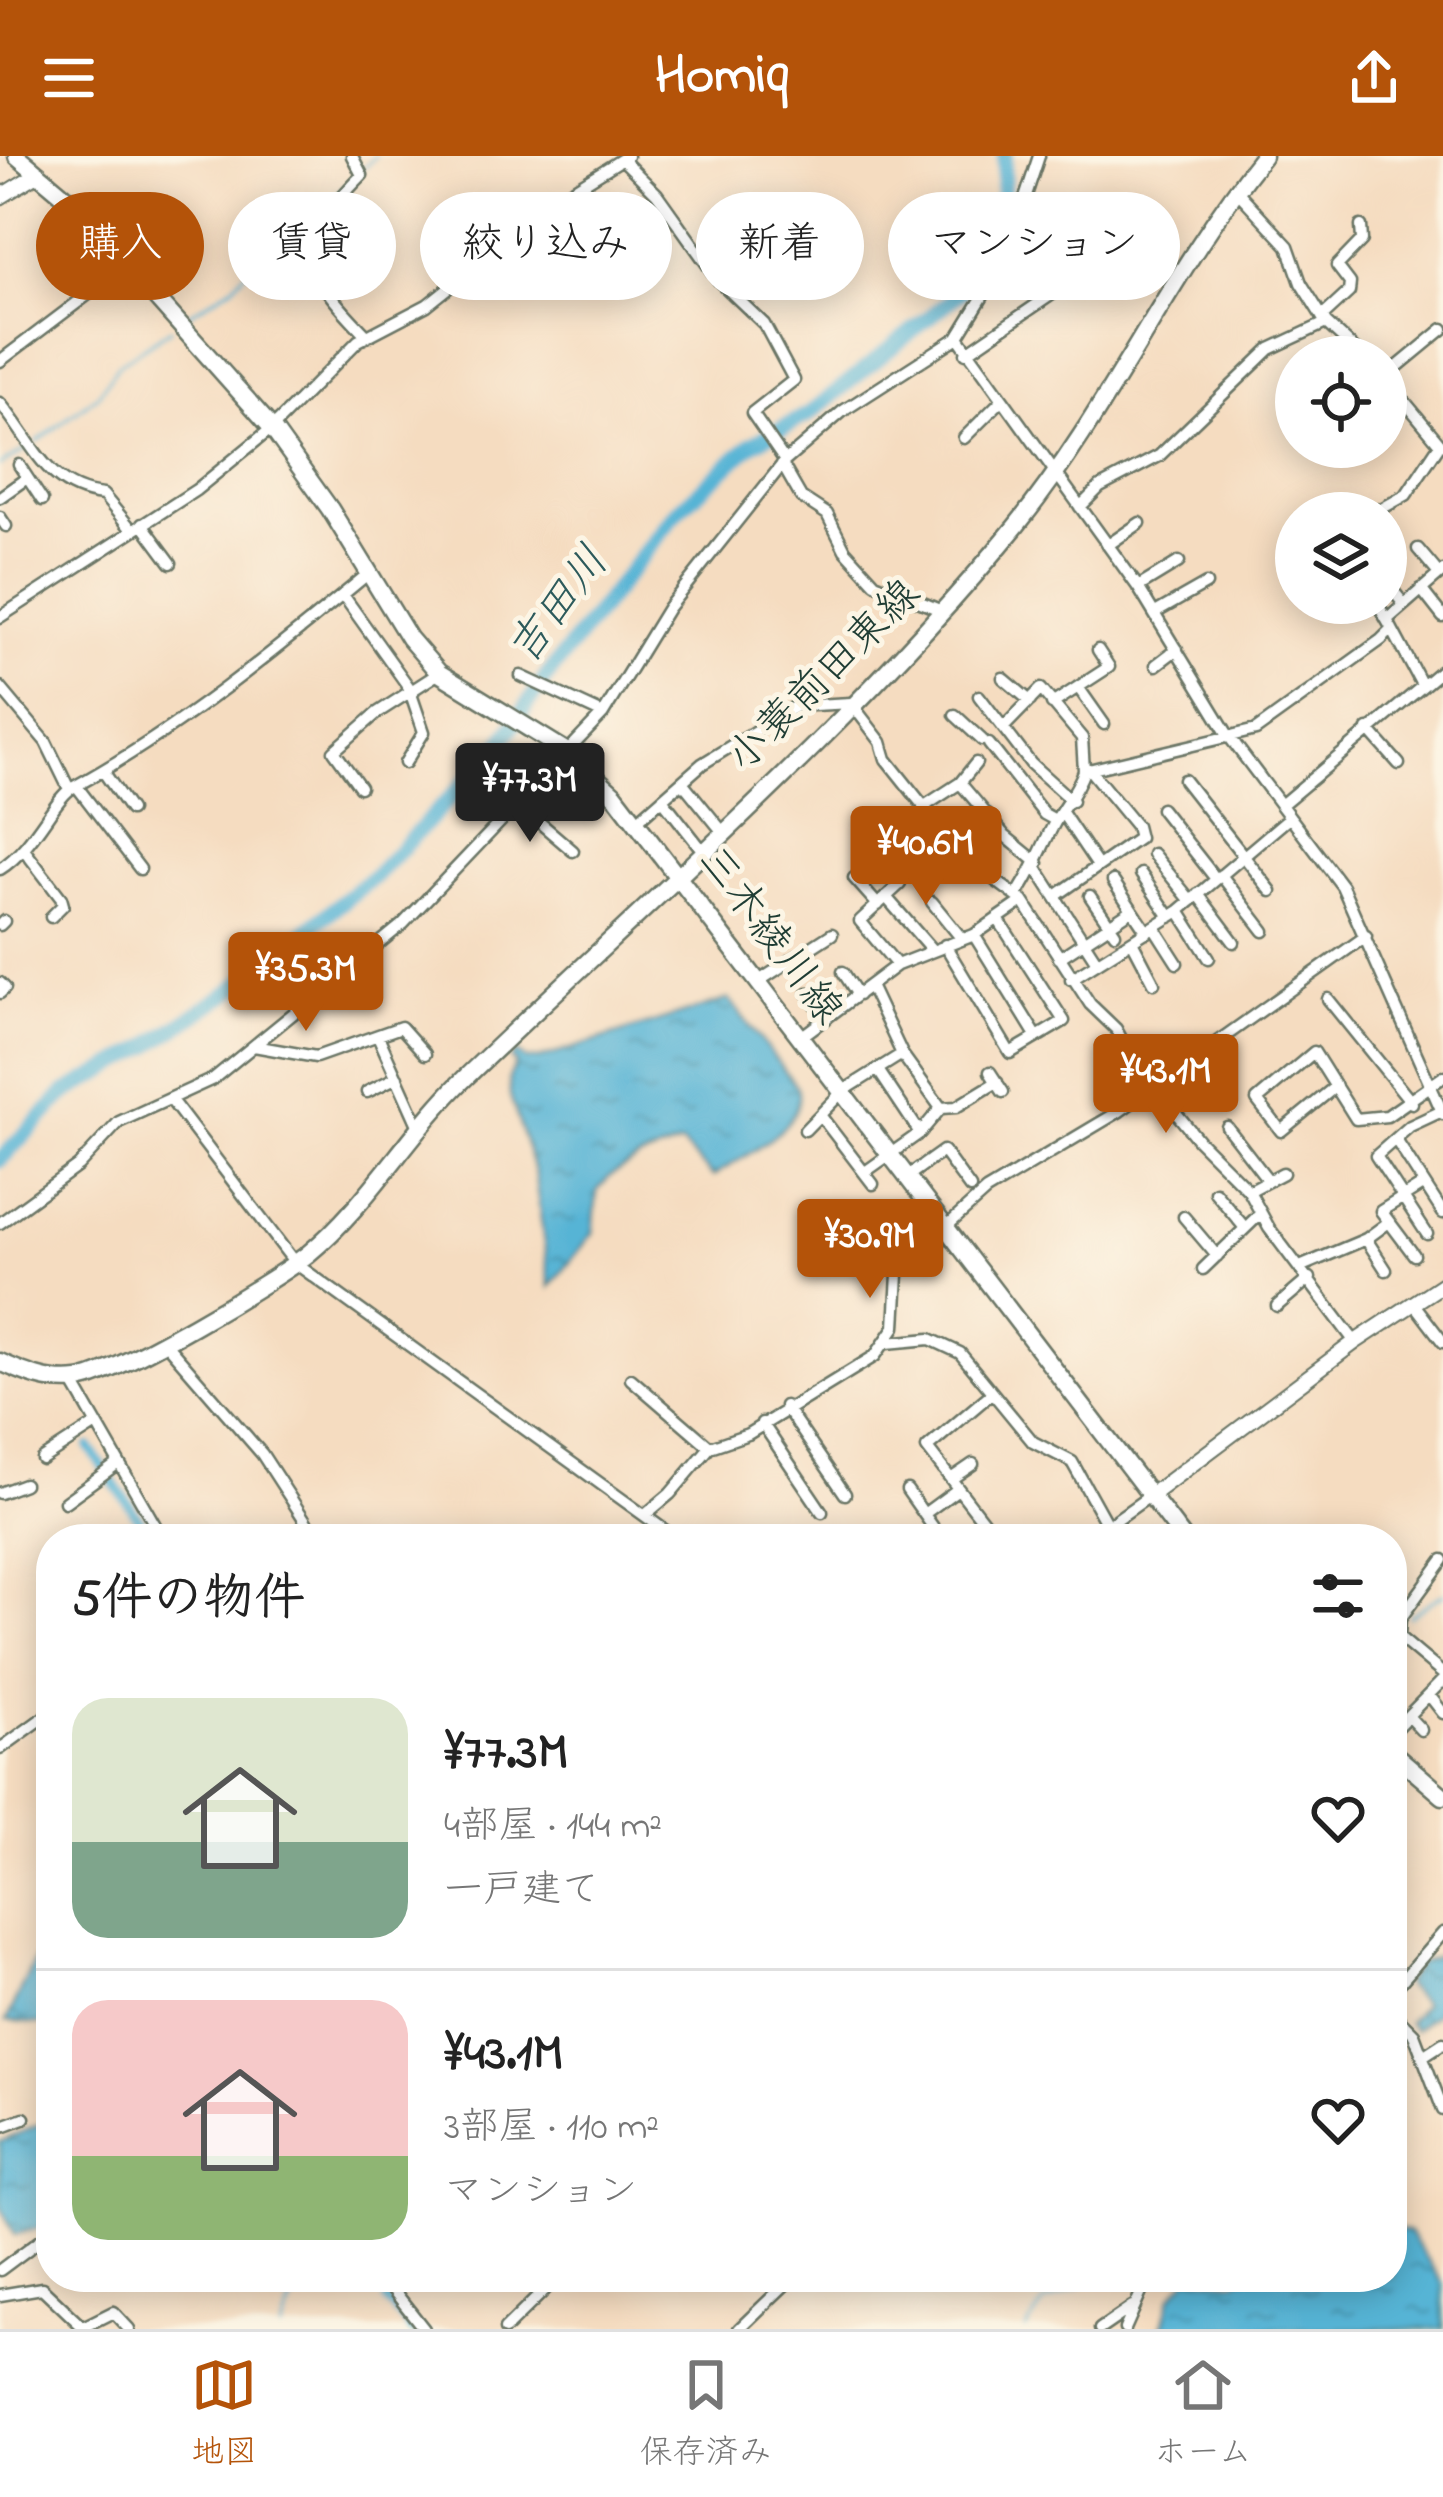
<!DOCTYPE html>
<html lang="ja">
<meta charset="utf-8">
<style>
:root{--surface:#fff;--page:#f2f2f2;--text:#222;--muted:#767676;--line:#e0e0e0;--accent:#b45309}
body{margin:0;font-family:"Indie Flower","Klee One",sans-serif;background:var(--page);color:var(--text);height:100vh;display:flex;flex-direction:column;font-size:45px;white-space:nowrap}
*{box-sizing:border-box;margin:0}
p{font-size:39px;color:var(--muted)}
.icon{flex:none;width:66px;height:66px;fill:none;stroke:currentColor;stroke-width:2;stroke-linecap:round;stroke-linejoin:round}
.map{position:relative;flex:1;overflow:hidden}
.side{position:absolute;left:36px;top:1368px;width:1371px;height:768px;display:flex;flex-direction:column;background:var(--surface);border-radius:48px;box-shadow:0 6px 30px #0003}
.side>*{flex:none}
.hud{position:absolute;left:36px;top:36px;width:1371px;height:108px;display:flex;gap:24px}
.tools{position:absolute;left:1275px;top:180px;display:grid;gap:24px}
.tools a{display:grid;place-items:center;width:132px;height:132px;border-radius:50%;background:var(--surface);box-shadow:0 6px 30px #0003;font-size:60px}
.price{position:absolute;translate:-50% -102px;padding:0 27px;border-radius:12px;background:var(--accent);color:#fff;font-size:39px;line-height:78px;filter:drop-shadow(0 3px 6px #0008)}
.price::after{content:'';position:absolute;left:50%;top:72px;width:36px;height:27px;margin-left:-18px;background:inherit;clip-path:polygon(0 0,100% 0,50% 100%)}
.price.active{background:#222;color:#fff}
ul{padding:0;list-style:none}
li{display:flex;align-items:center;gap:36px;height:300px;padding:0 36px}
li+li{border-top:3px solid var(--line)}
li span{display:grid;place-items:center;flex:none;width:336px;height:240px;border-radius:36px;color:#555}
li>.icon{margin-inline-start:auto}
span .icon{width:144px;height:144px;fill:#fffc;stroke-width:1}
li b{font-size:51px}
h2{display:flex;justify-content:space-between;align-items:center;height:144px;padding:0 36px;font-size:51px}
.pill{padding:0 42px;border-radius:54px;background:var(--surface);box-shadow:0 6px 30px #0003;font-size:42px;line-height:108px}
.pill.active{background:var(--accent);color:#fff}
header{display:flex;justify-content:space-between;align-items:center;height:156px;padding:0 36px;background:var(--accent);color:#fff;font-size:54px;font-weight:700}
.menu{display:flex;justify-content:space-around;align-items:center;height:168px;border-top:3px solid var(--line);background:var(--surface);font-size:33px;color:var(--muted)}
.menu a{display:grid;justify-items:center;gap:6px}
.menu .active{color:var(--accent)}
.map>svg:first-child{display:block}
.water{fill:url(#water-ripples);stroke:#3b7884;stroke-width:3}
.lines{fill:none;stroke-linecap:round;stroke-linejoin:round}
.stream{stroke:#57b4d5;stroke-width:3}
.canal{stroke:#57b4d5;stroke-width:10}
.river{stroke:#57b4d5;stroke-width:16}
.minor-casing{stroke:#6a7565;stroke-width:15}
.tertiary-casing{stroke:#6a7565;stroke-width:18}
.primary-casing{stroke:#6a7565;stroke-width:21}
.minor{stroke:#fff;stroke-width:10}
.tertiary{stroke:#fff;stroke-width:14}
.primary{stroke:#fff;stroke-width:16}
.labels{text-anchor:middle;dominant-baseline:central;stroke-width:10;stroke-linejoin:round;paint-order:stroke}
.street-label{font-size:42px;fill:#1f3d34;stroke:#fcf5e5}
.water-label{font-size:45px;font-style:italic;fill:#2d5b5c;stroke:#fcf5e5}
</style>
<header><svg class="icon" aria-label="menu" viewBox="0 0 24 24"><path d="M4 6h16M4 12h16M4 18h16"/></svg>Homiq<svg class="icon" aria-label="share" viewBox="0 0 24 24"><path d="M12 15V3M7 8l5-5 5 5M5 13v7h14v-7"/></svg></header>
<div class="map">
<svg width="1443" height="2173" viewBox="0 0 1443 2173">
<defs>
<pattern id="water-ripples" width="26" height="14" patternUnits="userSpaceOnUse" patternTransform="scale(3)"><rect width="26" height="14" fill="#57b4d5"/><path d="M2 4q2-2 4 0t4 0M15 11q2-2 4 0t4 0" fill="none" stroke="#4794ae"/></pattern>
</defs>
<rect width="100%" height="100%" fill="#fcf5e5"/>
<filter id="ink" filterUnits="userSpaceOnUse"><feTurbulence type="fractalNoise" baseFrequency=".00833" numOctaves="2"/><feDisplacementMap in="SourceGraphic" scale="24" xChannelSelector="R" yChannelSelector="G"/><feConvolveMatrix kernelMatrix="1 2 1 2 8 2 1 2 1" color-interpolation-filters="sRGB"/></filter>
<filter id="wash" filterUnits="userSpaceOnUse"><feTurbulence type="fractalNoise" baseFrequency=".004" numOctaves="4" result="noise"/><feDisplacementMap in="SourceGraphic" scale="48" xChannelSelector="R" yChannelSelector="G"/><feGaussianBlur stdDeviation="2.7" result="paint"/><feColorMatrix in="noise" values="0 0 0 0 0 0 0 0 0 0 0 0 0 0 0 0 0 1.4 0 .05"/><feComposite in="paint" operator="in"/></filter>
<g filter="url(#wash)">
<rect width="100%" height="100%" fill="#f5dcc0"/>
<path class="water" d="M729 843 797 931C809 970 740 1002 713 1020L681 988 640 1002 610 1020 597 1035 593 1077 550 1131 534 1014 510 940 509 922 516 907 511 903 516 896 526 904 539 903Z
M51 1768V1869L6 1865Z
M1440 1800 1443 1851 1414 1874 1408 1866 1423 1848 1404 1828 1420 1807Z
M51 1963V2068L15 2079 0 2050V1986Z
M1401 2074 1409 2077 1443 2128V2173H1162L1171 2141 1188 2121 1234 2126 1245 2121H1392V2083Z"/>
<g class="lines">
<path class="stream" d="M365 11 375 0
M324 51 344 31
M185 161 234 129 283 72 314 58
M37 286 98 239 119 208 171 173
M0 309 27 293
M1409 1460 1443 1438
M281 2173 294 2141V2121
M1026 2173 1044 2147 1081 2131 1080 2121"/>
<path class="canal" d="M89 1291 153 1383
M387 2145 412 2173"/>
<path class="river" d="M0 1004 65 937 146 892 228 837 376 719 499 591 544 524 678 354 752 288 809 258 963 134 1000 77 1005 0"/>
</g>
</g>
<g filter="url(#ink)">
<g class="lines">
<defs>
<path id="minor" d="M352 0 362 19C292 90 298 109 367 180
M623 4 657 38 719 125 764 168 794 224 752 257 785 305
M1237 35 1288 90 1301 127 1326 167 1363 201
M1322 161 1349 136 1350 127 1337 110 1362 84 1361 70
M958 181 1138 431 1228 579 1342 730 1443 958
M966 197 1064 130 1106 87 1094 75
M0 205 127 109
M1386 220 1443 173
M1386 223 1441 289
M0 247C33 286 46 333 103 339L132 374
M964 282 1000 246
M782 308 801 341 827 358 845 394 875 427 942 455
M19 309 42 344
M0 341 27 322
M1080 351 1100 331 1159 300 1270 193 1326 167
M1374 357 1406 339 1440 288
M0 361 6 370
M142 368 171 407
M1108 389 1140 367
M1418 393 1439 418
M1386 426 1403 447
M1138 431 1179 406
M1421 433 1443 461
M343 439 413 537
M1155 457 1206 428
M0 461 196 334 272 272 358 185 427 149 569 36 627 0
M1389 462 1443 415
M1392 473 1422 529
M1156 509 1177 493
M521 520 603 558
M1003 522 1030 545
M0 531 46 586 69 633
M1078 531 1104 568
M979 540 1031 608 1072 645
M1052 548 1109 511 1098 494
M955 559 982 584
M1005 570 1041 533 1082 582 1084 615
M1368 573 1399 608
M989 588 1044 658 1055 664
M405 607 424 576 411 538
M103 615 130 654
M1184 624 1271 735
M683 627 722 675
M960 627 1005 680 1038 707
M360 631 334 595 377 557 439 517
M78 632 140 713
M662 643 703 695
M518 648 573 695
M1281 649 1443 513
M923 651 960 627 976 607
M1161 653 1216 723
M1063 658 1098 710
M636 666 702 608 796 550 851 547 881 586 886 603 965 702 1023 745 1090 848 1116 873 1132 903 1199 985 1249 1035 1269 1072 1355 1186
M25 695 61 742 63 749 51 761
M1153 698 1191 745
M1036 711 1097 806
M0 713C34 692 54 642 72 632 178 574 275 495 369 417
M887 713 900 728 860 765 897 809
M1141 718 1170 761
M1221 719 1264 775
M854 722 878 749
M1113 725 1147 776
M1198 738 1234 786
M1057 739 1139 682 1136 670 1089 613
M1016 740C1033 716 1041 692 1054 668 1064 649 1076 637 1084 615L1256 574 1381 484 1392 473 1377 447
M1090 740 1115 777
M886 741 932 794
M932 746 962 783
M1179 755 1209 802
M0 769 4 765
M1154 771 1177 807
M974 779 1037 881
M1132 785 1154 827
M945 789 1010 897 1064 865 998 763
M1059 802 1132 754
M843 816 858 839
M1071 823 1179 755 1290 661
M759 825 832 778
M0 827 5 832 0 837
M870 830 902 898 941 952
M808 837 826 863
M1328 843 1412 947
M801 881 897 809 974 779 1023 745
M379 882 418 969
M254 890 316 901 401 871 425 898
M878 914 920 977
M990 916 1003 936
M1336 930 1281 975 1257 944 1314 896 1356 963 1387 960 1443 921
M367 936 397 921
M171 944 295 1107 677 1383
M820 959 873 1028
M1227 971 1268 1024
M805 974 843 935 902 898
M1396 984 1443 1057
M865 1016 920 977 941 952 956 951 997 926
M908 1020 943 995 970 1032
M1249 1035 1283 1017
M1215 1036 1245 1072
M1184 1061 1217 1100
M0 1067 78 1010 119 966 213 923 403 768 603 558 668 452 785 305 843 255 958 181 1004 106 1039 0
M947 1070 986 1035 1120 955 1366 780
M1427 1078 1376 1000 1410 970 1442 955
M1366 1083 1386 1114
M1414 1099 1381 1055 1424 1028
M1302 1110 1366 1083 1389 1066
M1203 1113 1261 1057
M1414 1148 1443 1186
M1277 1150 1310 1122
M163 1184 262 1298 317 1383
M887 1187 930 1183 960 1197 1033 1286 1072 1306 1107 1369
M631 1223 710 1291
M72 1225 163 1383
M992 1237 927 1292 997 1383
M785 1250 845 1338
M762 1267 822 1356
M42 1303 93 1270
M951 1323 973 1308
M907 1334 933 1371
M0 1337 24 1328
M65 1346 117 1308
M924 1358 958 1333
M645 1359 670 1338 710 1291 748 1278 875 1200 895 1171 898 1118
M1089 1383 1151 1339
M1443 1404 1400 1463 1399 1481 1443 1518
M1429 1539 1443 1557
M1408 1560 1421 1574
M1392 1576 1443 1524
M0 1593 51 1556
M1392 1836 1443 1777
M1392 1856 1414 1878 1443 1954
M1423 1900 1443 1887
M0 1971 24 1962
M0 2114 51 2076
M383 2121 424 2173
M0 2139 42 2132 83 2171 113 2156 129 2173
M505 2173 558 2121
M739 2173 793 2121
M1100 2173 1132 2151
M1125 2173 1148 2121"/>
<path id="tertiary" d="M0 41 39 17
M1151 1339 1355 1186 1443 1128"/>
<path id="primary" d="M17 0 68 43 272 272 330 353 409 482 439 517 569 597 615 639 1184 1383
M0 1206C25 1217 50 1228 78 1224 116 1219 274 1125 308 1098 368 1049 409 976 465 922 648 746 856 566 1016 370 1110 254 1170 115 1263 0
M1392 1596 1443 1640"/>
</defs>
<use href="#minor" class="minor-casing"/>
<use href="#tertiary" class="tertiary-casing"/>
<use href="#primary" class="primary-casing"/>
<use href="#minor" class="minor"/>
<use href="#tertiary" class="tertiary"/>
<use href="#primary" class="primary"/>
</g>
</g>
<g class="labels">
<g class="street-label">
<text transform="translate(825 521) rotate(-45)">小蓑前田東線</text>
<text transform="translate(769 780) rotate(53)">三木綾川線</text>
</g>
<g class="water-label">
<text transform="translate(560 451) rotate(-53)">吉田川</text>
</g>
</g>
</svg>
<div class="tools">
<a><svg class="icon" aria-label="locate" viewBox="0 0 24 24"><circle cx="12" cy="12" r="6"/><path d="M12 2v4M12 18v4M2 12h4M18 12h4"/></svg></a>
<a><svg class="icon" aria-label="layers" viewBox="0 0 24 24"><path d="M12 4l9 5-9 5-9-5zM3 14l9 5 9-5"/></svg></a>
</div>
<b class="price active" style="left:530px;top:689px">¥77.3M</b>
<b class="price" style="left:926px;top:752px">¥40.6M</b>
<b class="price" style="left:306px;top:878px">¥35.3M</b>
<b class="price" style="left:1166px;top:980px">¥43.1M</b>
<b class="price" style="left:870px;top:1145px">¥30.9M</b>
<div class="hud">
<a class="pill active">購入</a>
<a class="pill">賃貸</a>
<a class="pill">絞り込み</a>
<a class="pill">新着</a>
<a class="pill">マンション</a>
</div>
<section class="side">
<h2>5件の物件<svg class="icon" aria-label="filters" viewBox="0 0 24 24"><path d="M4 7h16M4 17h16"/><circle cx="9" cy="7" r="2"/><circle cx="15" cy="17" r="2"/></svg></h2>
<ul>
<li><span style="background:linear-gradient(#dfe7d0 60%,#7fa58c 0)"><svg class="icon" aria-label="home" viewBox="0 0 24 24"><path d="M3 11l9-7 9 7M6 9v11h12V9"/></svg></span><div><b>¥77.3M</b><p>4部屋 · 144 m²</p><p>一戸建て</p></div><svg class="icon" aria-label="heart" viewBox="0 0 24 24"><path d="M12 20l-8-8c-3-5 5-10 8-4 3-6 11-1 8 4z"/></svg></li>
<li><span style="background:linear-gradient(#f6c9c9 65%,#8fb573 0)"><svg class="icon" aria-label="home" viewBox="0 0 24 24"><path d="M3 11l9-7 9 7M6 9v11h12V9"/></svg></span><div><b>¥43.1M</b><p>3部屋 · 110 m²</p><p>マンション</p></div><svg class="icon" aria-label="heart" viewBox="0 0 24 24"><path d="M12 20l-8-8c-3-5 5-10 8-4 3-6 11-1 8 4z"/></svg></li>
</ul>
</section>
</div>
<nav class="menu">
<a class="active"><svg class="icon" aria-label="map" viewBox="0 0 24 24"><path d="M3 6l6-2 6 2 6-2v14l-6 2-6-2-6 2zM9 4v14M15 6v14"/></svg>地図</a>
<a><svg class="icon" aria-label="saved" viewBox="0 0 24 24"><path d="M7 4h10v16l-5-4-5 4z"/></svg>保存済み</a>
<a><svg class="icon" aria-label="home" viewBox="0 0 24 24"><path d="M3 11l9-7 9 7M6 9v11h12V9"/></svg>ホーム</a>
</nav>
